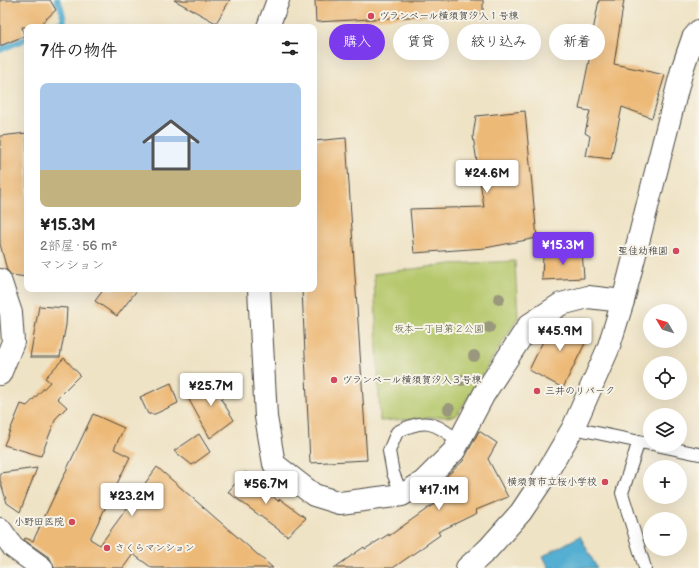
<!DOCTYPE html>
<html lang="ja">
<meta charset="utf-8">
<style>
:root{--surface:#fff;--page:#f2f2f2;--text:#222;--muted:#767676;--line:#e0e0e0;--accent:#7c3aed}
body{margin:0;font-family:"Balsamiq Sans","Klee One",sans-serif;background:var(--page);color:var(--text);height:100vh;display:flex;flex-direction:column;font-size:15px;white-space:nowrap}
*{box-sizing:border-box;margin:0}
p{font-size:13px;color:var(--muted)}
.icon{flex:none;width:22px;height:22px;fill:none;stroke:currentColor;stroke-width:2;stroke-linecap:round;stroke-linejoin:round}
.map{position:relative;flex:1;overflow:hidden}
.details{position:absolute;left:24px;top:24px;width:293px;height:268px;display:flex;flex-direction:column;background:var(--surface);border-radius:8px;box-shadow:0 4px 16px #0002}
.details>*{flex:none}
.banner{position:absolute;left:329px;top:24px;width:310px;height:36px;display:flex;gap:8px}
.needle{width:26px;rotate:308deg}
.buttons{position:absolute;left:643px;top:304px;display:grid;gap:8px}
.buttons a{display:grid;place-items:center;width:44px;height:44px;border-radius:50%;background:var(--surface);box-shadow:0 4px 16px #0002;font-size:20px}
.price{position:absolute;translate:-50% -34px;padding:0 9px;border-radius:4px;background:#fff;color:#222;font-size:13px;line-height:26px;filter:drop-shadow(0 1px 2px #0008)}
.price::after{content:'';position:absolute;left:50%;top:24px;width:12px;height:9px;margin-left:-6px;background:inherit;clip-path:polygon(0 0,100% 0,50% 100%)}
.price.active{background:var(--accent);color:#fff}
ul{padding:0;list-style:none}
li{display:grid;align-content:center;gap:8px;height:212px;padding:0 16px}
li+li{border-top:1px solid var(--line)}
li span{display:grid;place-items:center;height:124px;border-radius:8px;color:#555}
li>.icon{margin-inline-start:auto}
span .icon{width:72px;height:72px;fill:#fffc;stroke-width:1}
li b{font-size:17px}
h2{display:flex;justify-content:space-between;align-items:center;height:48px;padding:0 16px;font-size:17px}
.pill{padding:0 14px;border-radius:18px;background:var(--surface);box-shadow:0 4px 16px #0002;font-size:14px;line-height:36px}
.pill.active{background:var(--accent);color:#fff}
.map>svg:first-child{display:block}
.green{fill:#b5c86c;stroke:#707a4c}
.water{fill:#54afd2;stroke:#406d7e}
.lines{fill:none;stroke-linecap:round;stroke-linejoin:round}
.stream{stroke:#54afd2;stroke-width:6}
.building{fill:#edb977}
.service-casing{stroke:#484742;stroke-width:14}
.minor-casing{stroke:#484742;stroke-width:24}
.tertiary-casing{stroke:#484742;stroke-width:24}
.service{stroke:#fff;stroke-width:12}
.minor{stroke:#fff;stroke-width:22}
.tertiary{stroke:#fff;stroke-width:22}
.tree{fill:#9a987b}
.poi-dot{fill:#d1495b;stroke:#f7f3e8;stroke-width:1.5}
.labels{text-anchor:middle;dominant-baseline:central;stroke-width:4;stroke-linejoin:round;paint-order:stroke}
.poi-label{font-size:10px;fill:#2b2b2b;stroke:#f7f3e8;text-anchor:start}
.park-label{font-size:10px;fill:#545a3e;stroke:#f7f3e8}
</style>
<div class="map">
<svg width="699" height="568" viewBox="0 0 699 568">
<rect width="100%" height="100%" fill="#f7f3e8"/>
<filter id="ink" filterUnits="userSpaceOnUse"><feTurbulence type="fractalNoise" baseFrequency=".025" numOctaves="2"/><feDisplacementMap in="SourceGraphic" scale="8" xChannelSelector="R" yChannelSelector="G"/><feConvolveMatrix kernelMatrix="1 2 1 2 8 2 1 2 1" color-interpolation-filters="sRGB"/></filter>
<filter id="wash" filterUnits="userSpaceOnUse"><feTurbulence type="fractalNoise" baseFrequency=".012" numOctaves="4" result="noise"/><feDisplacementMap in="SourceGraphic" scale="16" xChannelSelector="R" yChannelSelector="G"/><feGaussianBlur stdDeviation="0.9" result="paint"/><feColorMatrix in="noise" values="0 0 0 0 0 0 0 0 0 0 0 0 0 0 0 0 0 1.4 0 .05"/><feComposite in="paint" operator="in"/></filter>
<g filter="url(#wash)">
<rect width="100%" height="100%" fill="#efe3c5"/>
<path class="green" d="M515 261 518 318 456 416 380 421 374 274 451 264Z"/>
<path class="water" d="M580 536 597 568H549L543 556Z"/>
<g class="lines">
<path class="stream" d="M51 27 64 21 61 7 57 0
M0 50 27 38"/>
</g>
<g id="blocks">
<path class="building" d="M0 0H50L56 10 37 27H22L24 36 0 46Z
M174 0H230L216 23Z
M315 0H483V13L316 22Z
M599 0H624L614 64 665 75 652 118 622 107 611 159 586 156 590 136 585 133 590 111 579 109 594 36H592Z
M525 111 537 238 485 248 414 253 410 209 484 207 473 136 476 116Z
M27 133V277L11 275 7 270 0 244V136Z
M346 138 367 460 310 463 302 289H314V141Z
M582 250 584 278 542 280 543 255Z
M104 289H138L117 316 95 301Z
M39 306 67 308 66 325 60 357H30Z
M562 318 591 331 563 388 529 370 551 325Z
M64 358 80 375 57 398 67 407 56 418 41 456 4 445 21 404 27 406 50 382 45 378Z
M214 377 226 395 221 399 234 420 210 438 187 396Z
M171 383 178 403 155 414H148L140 397Z
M93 414 124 428 114 449 130 457 90 539 100 545 157 467 273 568H152L133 554 123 568H54L50 558 24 540 25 538 33 541Z
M479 431 497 443 488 459 508 497 476 510 477 513 438 532 440 535 393 568H334L364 547 365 549 389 534V536L431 506 455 494 444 479 463 461Z
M199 434 210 452 192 465 174 451Z
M37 468 20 512 7 503 0 480V473Z
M245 472 278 501 280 499 306 518 287 536 228 492Z"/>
</g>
</g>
<g filter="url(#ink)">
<use href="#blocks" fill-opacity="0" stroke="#484742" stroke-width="1"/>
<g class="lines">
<defs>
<path id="service" d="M573 428 650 444
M639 441 622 493 645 568
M656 445 699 454
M402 495 393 473 389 451 397 432C427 417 434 423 459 441"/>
<path id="minor" d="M268 27 278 0
M259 289 266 417 274 464 314 495 340 503 402 495 423 482 454 451 484 394 529 325 561 304 588 297 623 301"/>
<path id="tertiary" d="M0 280 11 313 13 342 0 374
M0 529 13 547 42 568
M467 568 488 549 521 512 543 479 573 428 608 349 623 301 682 70 693 38 699 31"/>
</defs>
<use href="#service" class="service-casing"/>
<use href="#minor" class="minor-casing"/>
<use href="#tertiary" class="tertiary-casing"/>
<use href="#service" class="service"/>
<use href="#minor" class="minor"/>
<use href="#tertiary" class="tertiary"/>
</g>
<g class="tree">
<circle cx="499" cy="299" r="6"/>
<circle cx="489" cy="327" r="6"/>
<circle cx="474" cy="356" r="6"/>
<circle cx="462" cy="380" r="6"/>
<circle cx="449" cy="409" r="6"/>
</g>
</g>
<g class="poi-dot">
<circle cx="371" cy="16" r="4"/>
<circle cx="676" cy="251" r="4"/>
<circle cx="334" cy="380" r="4"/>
<circle cx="537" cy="391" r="4"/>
<circle cx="605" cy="482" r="4"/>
<circle cx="72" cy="522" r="4"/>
<circle cx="107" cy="548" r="4"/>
</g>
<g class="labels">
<g class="poi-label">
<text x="379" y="16">ヴランベール横須賀汐入１号棟</text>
<text x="668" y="251" text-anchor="end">聖佳幼稚園</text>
<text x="342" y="380">ヴランベール横須賀汐入３号棟</text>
<text x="545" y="391">三井のリパーク</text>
<text x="597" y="482" text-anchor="end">横須賀市立桜小学校</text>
<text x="64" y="522" text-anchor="end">小野田医院</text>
<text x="115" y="548">さくらマンション</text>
</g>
<g class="park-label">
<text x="439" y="329">坂本一丁目第２公園</text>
</g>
</g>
</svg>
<div class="buttons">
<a><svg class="needle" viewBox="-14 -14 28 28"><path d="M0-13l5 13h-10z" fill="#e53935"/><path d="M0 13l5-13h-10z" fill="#767676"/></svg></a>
<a><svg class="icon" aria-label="locate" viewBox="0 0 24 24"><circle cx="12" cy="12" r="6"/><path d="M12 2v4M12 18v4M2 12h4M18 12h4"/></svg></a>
<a><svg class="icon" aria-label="layers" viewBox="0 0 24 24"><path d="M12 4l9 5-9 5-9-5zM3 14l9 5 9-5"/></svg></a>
<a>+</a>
<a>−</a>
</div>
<b class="price" style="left:487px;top:194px">¥24.6M</b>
<b class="price active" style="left:563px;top:266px">¥15.3M</b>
<b class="price" style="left:560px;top:352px">¥45.9M</b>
<b class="price" style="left:211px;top:407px">¥25.7M</b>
<b class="price" style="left:266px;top:505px">¥56.7M</b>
<b class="price" style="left:439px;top:511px">¥17.1M</b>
<b class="price" style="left:132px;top:517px">¥23.2M</b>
<div class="banner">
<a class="pill active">購入</a>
<a class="pill">賃貸</a>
<a class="pill">絞り込み</a>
<a class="pill">新着</a>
</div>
<section class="details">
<h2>7件の物件<svg class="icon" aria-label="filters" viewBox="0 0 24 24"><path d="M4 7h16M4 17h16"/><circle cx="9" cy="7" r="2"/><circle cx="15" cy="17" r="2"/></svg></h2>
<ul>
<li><span style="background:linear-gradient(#a9c7e8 70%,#c2b280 0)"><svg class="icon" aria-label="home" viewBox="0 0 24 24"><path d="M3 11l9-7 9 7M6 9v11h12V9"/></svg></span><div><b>¥15.3M</b><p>2部屋 · 56 m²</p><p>マンション</p></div></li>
</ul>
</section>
</div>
